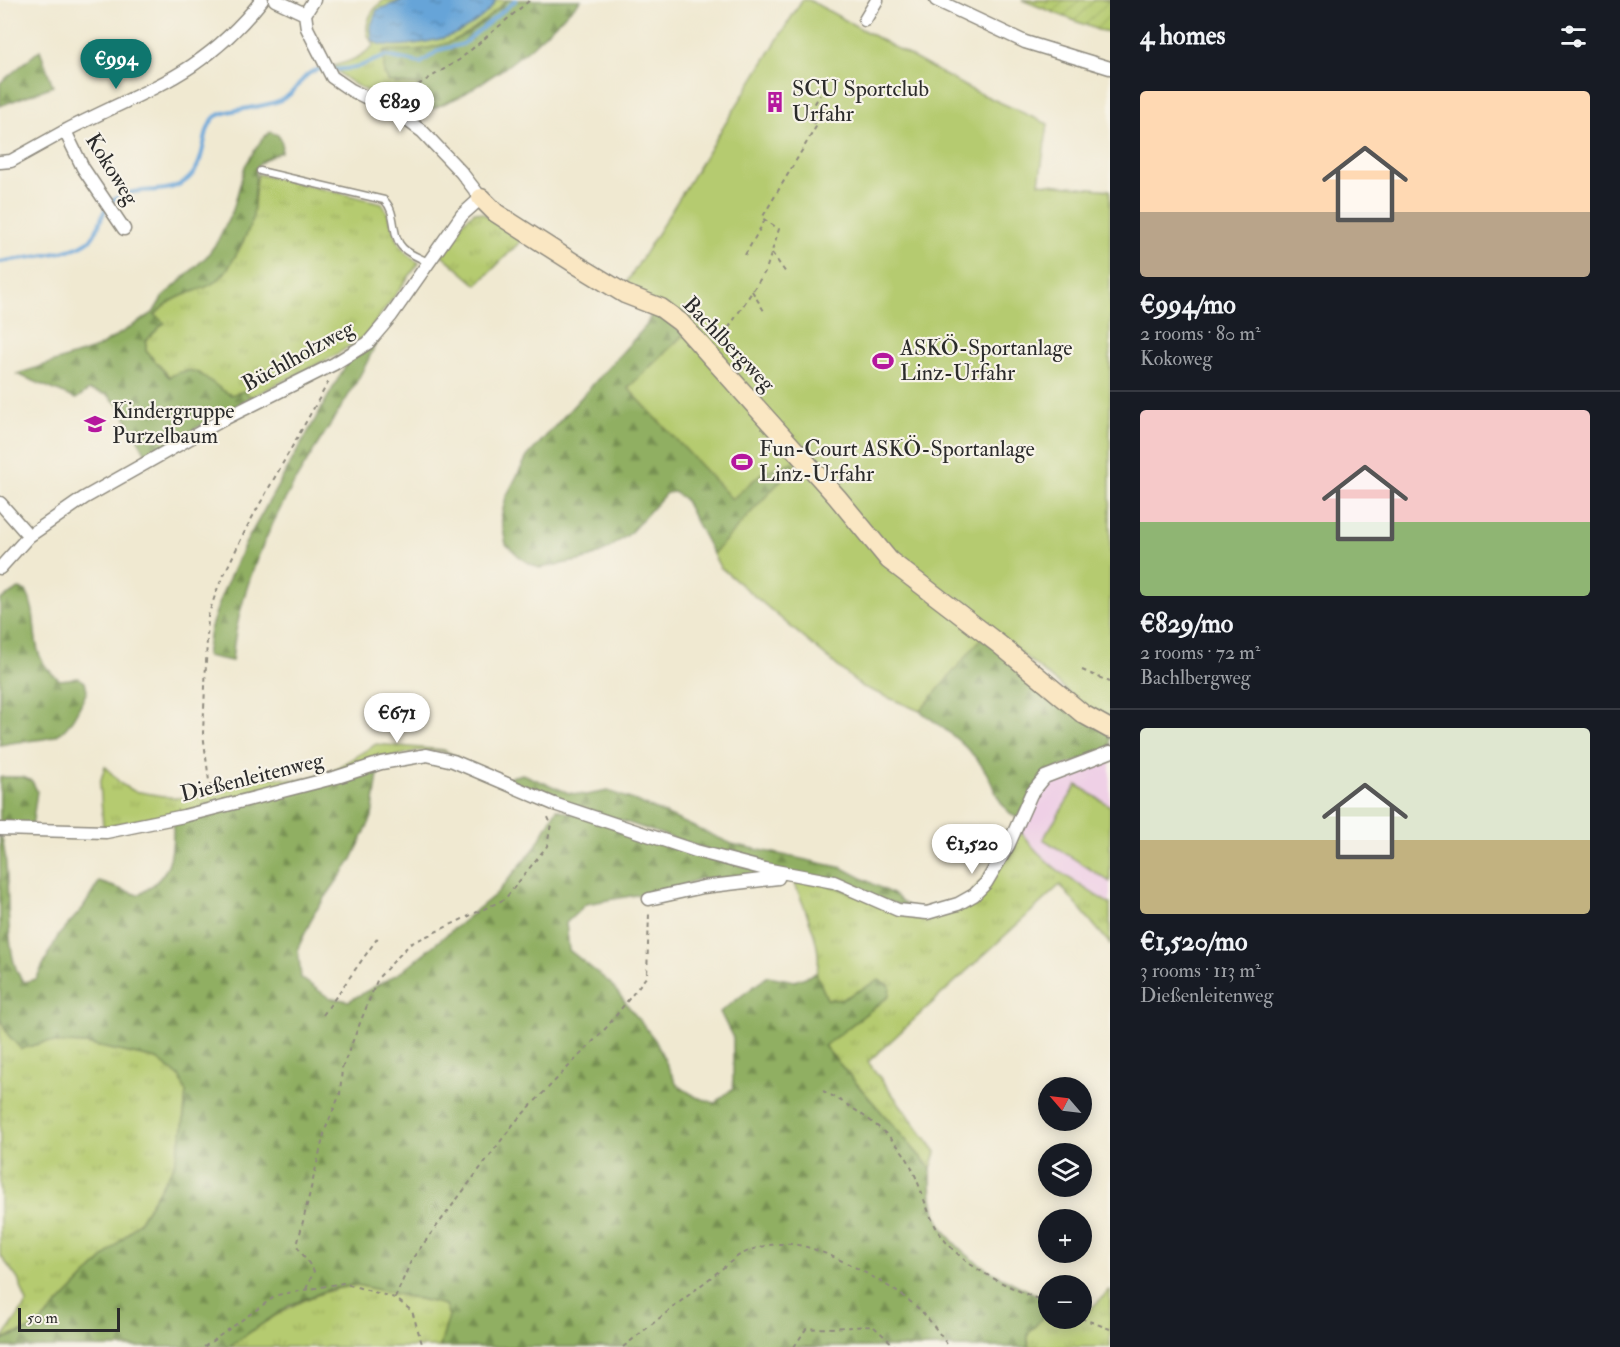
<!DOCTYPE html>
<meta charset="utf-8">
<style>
:root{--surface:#171b24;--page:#242831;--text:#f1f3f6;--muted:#9ea1a6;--line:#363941;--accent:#0f766e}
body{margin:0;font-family:"IM FELL Double Pica",serif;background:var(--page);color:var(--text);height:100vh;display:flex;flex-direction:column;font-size:22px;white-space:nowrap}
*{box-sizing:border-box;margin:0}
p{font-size:20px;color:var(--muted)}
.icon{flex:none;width:33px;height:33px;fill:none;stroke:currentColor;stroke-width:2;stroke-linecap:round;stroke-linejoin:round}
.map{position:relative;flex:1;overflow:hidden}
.drawer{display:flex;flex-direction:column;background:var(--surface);width:510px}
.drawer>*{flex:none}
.needle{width:39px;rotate:298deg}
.buttons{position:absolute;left:1038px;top:1077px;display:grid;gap:12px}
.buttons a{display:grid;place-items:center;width:54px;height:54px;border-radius:50%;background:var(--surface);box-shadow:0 3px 15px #0003;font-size:30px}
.scale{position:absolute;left:18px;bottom:15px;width:102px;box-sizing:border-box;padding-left:6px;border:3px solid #2b2b2b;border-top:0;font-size:16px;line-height:21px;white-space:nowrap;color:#2b2b2b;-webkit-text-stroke:4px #f7f3e8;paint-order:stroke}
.price{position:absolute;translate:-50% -51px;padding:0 14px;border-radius:21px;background:#fff;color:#222;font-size:20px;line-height:39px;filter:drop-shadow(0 2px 3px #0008)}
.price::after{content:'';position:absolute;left:50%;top:36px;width:18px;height:14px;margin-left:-9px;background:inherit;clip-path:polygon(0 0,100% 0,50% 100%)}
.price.active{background:var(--accent);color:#fff}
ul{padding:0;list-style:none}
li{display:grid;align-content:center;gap:12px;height:318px;padding:0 30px}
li+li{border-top:2px solid var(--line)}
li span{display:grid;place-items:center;height:186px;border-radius:6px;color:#555}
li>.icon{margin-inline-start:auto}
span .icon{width:108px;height:108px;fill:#fffc;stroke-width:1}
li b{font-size:26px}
h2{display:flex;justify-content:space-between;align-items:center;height:72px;padding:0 30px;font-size:26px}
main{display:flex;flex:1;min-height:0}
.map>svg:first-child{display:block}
.built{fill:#efd0e6}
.grass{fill:url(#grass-tufts);stroke:#707b4d;stroke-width:1.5}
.forest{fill:url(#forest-firs);stroke:#5e6d46;stroke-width:1.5}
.garden{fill:url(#garden-furrows);stroke:#707b4d;stroke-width:1.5}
.pitch{fill:#b5cb6f;stroke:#707b4d;stroke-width:1.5}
.water{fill:url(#water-ripples);stroke:#486882;stroke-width:1.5}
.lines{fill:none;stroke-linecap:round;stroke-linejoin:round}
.stream{stroke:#66a4d8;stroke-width:4}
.lane-casing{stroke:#8e8a7e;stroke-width:9}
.street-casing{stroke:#8e8a7e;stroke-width:15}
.secondary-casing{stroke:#8e8a7e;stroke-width:21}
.path{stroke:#8e8a7e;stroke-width:2;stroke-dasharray:4.5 4.5;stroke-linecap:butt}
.lane{stroke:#fff;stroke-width:6}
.street{stroke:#fff;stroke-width:12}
.secondary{stroke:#fae7c3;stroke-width:18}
.labels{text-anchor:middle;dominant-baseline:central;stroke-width:4.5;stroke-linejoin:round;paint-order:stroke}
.poi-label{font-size:22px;fill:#2b2b2b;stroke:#f7f3e8;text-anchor:start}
.street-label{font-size:22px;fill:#2b2b2b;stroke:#f7f3e8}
</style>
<main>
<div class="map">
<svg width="1110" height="1347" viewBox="0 0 1110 1347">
<defs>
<pattern id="grass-tufts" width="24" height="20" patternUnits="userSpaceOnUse" patternTransform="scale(1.5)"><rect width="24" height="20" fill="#b5cb6f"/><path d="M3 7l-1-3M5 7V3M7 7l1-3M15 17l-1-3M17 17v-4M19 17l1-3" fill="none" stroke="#9cae60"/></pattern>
<pattern id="forest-firs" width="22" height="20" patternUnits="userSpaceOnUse" patternTransform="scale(1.5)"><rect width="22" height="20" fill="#90af62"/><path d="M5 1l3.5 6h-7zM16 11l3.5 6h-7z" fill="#768f51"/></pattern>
<pattern id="garden-furrows" width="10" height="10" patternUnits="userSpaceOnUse" patternTransform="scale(1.5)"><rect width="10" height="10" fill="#b5cb6f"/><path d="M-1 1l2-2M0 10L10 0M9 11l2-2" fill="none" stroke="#9cae60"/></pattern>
<pattern id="water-ripples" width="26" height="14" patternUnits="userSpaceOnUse" patternTransform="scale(1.5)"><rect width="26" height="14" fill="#66a4d8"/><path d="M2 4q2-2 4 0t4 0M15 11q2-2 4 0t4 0" fill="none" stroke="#5486af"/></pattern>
</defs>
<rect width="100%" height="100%" fill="#f7f3e8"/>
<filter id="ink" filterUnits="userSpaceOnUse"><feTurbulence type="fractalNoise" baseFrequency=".0167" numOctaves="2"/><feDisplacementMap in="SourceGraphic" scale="12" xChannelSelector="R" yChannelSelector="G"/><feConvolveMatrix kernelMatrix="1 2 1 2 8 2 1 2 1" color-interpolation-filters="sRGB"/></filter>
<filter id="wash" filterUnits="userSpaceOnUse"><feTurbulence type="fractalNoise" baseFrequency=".008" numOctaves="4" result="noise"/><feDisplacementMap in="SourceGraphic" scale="24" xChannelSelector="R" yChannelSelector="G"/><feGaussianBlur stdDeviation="1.35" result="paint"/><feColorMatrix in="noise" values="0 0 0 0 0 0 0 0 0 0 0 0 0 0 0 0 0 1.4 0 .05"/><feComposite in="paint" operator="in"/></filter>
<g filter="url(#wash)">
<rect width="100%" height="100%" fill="#f0e9d1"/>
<path class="built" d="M1110 757V904L1054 869 1037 855 1020 831 1027 812 1044 783Z"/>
<path class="grass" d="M384 0H507C465 40 444 53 384 51L395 84 421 85 399 107C376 92 350 88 333 66 349 62 362 57 374 45 360 30 369 11 384 0Z
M258 174 382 203C398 227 391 246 419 263L365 336 334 356 251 397 244 391 231 395 214 387 200 373 170 377 146 351V340L164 323 155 315C173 294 197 293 219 278 240 264 253 199 258 174Z
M474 212 482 213 525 237 477 285 441 254 462 223Z
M376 744 444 750 459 758 441 751H416L200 809 103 827 100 783 105 766 121 784 134 791 175 798 199 796 228 780 250 775 298 780 329 773Z
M1020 831C1047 868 1072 880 1110 904V944L1060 885 868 1062 936 1152 931 1169 824 1046 889 996 879 981 841 1000 827 999 816 973C826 951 802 904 794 881L826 884 917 917 938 916 960 908Z
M0 1018 21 1049 45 1042 86 1044 157 1059 180 1077 186 1092 183 1129 174 1166 139 1222 36 1327 2 1339 27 1303 18 1279 0 1255Z
M357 1285 446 1305 449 1316 440 1347H228C271 1318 305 1292 357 1285Z
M1110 1290V1347H1028V1334L1048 1311V1318H1082V1310L1087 1312Z"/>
<path class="forest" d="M507 0H581L529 49 503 69 461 96 414 117 399 107 420 85 389 82 384 73V50C444 53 465 40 507 0Z
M40 50 53 86 0 106V83Z
M270 132 278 135 282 143 281 152C274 155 257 161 256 170 255 184 255 201 253 216 250 231 232 265 221 277 205 294 177 289 155 315L164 323 146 341V351L169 377C200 360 204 382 231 395L244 391 251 397 147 456 120 407 108 395 89 390 76 399 17 374 97 348 153 313 162 298 207 256 217 242 233 210 245 166 262 139Z
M653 310 684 334 628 388 732 499 763 472 793 462 795 465 713 554 684 499 674 492 666 493 629 534 605 551 583 560 539 568 523 560 506 544 501 518 506 497 527 457 646 326Z
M376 343C354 394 320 437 293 485 263 538 237 600 232 661L206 656 210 630 222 594 245 544 347 363Z
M19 589 26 591C43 621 23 655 60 680L79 678 85 682 87 691C61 751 54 734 0 745V600Z
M981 637 1110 736V749L1051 771 1017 818C998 806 996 790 986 772 971 747 942 727 920 711Z
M379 767 372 817 351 861 315 912 298 948 301 978 328 997 349 1001 401 972 496 894 534 849 557 809 769 874 729 879H699L675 888 586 904 566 923 569 950 610 983 655 1040 677 1085 696 1097 715 1103 733 1088V1038L720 1012 768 976 795 981 816 973 827 999 841 1000 879 980 890 986 889 996 824 1046 931 1169C931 1178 931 1187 932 1197 938 1253 1005 1279 1048 1300V1311L1028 1334V1347H440L449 1316 445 1305 357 1285 330 1289 290 1305 228 1347H0L2 1340 36 1327 139 1222 174 1166 183 1129 186 1092 180 1077 157 1059 86 1044 45 1042 21 1049 8 1035 0 1018V833C14 869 0 958 24 982L36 979 58 936 83 908 99 882 138 895C171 877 174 856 173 821Z
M522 774 569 793 586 795 608 791 636 801 732 844 843 868 896 896 910 908 729 857 508 782 511 777Z
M0 777H23L32 781 37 791 32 827 0 826Z"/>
<path class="garden" d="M1022 0H1110V32L1098 30Z"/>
<path class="pitch" d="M802 0H809L968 88 1048 124 1039 183 1110 190V718L1088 708 990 628 920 711 861 686 720 567 713 554 795 465 793 462 763 472 732 499 628 388 692 327 624 287Z
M1077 785 1110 806V882L1043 839Z"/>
<path class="water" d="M496 0C490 13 470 27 457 33 441 40 385 53 372 40L371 26 377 10 403 0Z"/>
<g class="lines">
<path class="stream" d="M331 70 355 68 386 56 421 63 439 50 463 44 516 0
M0 262C23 257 77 255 92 238 103 224 100 206 118 197 140 185 167 197 188 179 208 161 200 132 215 117 225 108 273 109 289 95 302 84 304 70 323 69"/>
</g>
</g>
<g filter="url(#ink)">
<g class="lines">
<defs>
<path id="lane" d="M260 171 384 200C398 213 390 235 403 248 409 254 420 258 428 262"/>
<path id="street" d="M275 0 305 14
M936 0 1025 42 1110 68
M305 14 314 0
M865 20 877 0
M0 162 11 161 65 131
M124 229 83 168 65 131C146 89 202 76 262 0
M0 503 29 536
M0 568 29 536 84 498 224 419 334 364 368 343 391 316 462 215 481 198 461 172 423 132 396 112 351 90 332 77 307 28 305 14
M0 829 106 832 184 816 337 777 381 763 427 755 453 761 554 804 696 851 765 869 834 882 898 910 927 913 958 904 974 895 986 883 1008 846 1031 794 1045 777 1110 752
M649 899 703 887 778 878 780 872"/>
<path id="secondary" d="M481 198 496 213 574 263 625 294 661 308 680 322 837 497 889 560 1000 645 1083 714 1110 729"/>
</defs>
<use href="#lane" class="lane-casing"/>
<use href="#street" class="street-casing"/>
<use href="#secondary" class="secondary-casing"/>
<path class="path" d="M395 99 459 60 530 0
M772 253 786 273
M745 255 765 220
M752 291 764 311
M719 343 766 270 779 229 762 218 817 125 806 118 820 95
M1082 670 1110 682
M218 794 212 789 209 781 203 733 208 616 218 587 248 525 329 381
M323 1015 379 936
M823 1091C851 1105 896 1135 910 1164 923 1190 927 1220 947 1243 974 1274 1012 1287 1048 1304
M306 1289 314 1271 297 1246 325 1130 340 1094 342 1068 378 978 410 944 505 899 547 846 551 824 547 815
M395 1298 412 1259 515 1122 606 1028 647 976 649 913
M1081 1318 1110 1329
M204 1347 277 1295 343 1283 395 1298 412 1311 423 1347
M623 1347 738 1256C755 1247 771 1243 791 1244 823 1246 903 1290 924 1314 933 1324 941 1336 949 1347
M794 1347 806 1329 873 1326 896 1347"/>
<use href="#lane" class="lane"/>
<use href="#street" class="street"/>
<use href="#secondary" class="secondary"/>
</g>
</g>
<defs>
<symbol id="building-bare" viewBox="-9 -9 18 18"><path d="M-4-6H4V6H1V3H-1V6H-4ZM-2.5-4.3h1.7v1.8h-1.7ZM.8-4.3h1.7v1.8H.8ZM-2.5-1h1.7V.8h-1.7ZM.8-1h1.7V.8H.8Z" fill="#b5179e" stroke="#f7f3e8" stroke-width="2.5" paint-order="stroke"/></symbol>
<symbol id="stadium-bare" viewBox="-9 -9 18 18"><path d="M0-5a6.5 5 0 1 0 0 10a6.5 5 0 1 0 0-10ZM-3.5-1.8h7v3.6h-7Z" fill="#b5179e" stroke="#f7f3e8" stroke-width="2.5" paint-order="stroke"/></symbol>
<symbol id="school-bare" viewBox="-9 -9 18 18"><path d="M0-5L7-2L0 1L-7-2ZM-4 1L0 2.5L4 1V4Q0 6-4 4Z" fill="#b5179e" stroke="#f7f3e8" stroke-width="2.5" paint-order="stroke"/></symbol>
</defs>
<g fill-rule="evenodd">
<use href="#building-bare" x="760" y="87" width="30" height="30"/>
<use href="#stadium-bare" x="868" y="346" width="30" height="30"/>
<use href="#school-bare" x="80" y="409" width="30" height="30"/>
<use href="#stadium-bare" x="727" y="447" width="30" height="30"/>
</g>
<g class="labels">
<g class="poi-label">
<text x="792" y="89">SCU Sportclub<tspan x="792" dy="25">Urfahr</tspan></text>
<text x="900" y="348">ASKÖ-Sportanlage<tspan x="900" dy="25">Linz-Urfahr</tspan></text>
<text x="112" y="411">Kindergruppe<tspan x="112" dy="25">Purzelbaum</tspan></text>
<text x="759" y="449">Fun-Court ASKÖ-Sportanlage<tspan x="759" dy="25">Linz-Urfahr</tspan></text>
</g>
<g class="street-label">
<text transform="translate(112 169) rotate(58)">Kokoweg</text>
<text transform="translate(729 344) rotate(46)">Bachlbergweg</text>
<text transform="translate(298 356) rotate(-29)">Büchlholzweg</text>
<text transform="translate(252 777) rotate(-14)">Dießenleitenweg</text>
</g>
</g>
</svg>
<div class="buttons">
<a><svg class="needle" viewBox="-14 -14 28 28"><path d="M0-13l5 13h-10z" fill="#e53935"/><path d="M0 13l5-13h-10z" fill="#9ea1a6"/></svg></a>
<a><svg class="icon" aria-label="layers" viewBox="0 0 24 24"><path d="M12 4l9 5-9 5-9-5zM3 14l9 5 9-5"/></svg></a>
<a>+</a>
<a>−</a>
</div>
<div class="scale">50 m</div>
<b class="price active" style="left:116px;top:90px">€994</b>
<b class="price" style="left:400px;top:133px">€829</b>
<b class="price" style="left:397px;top:744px">€671</b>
<b class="price" style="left:972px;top:875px">€1,520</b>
</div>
<section class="drawer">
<h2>4 homes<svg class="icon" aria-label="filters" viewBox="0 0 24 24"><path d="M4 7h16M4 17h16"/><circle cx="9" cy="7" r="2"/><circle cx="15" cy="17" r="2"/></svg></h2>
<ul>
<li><span style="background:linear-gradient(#ffd9b3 65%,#b9a48a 0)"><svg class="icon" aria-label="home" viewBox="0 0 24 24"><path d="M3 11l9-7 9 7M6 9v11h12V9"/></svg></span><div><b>€994/mo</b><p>2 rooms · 80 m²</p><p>Kokoweg</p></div></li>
<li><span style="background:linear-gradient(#f6c9c9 60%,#8fb573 0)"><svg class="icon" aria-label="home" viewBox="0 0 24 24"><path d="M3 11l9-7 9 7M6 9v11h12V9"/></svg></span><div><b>€829/mo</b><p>2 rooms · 72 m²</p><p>Bachlbergweg</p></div></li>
<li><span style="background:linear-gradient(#dfe7d0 60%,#c2b280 0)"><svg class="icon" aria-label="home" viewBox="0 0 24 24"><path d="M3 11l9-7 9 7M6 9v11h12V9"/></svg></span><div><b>€1,520/mo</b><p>3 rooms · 113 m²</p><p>Dießenleitenweg</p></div></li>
</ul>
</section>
</main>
